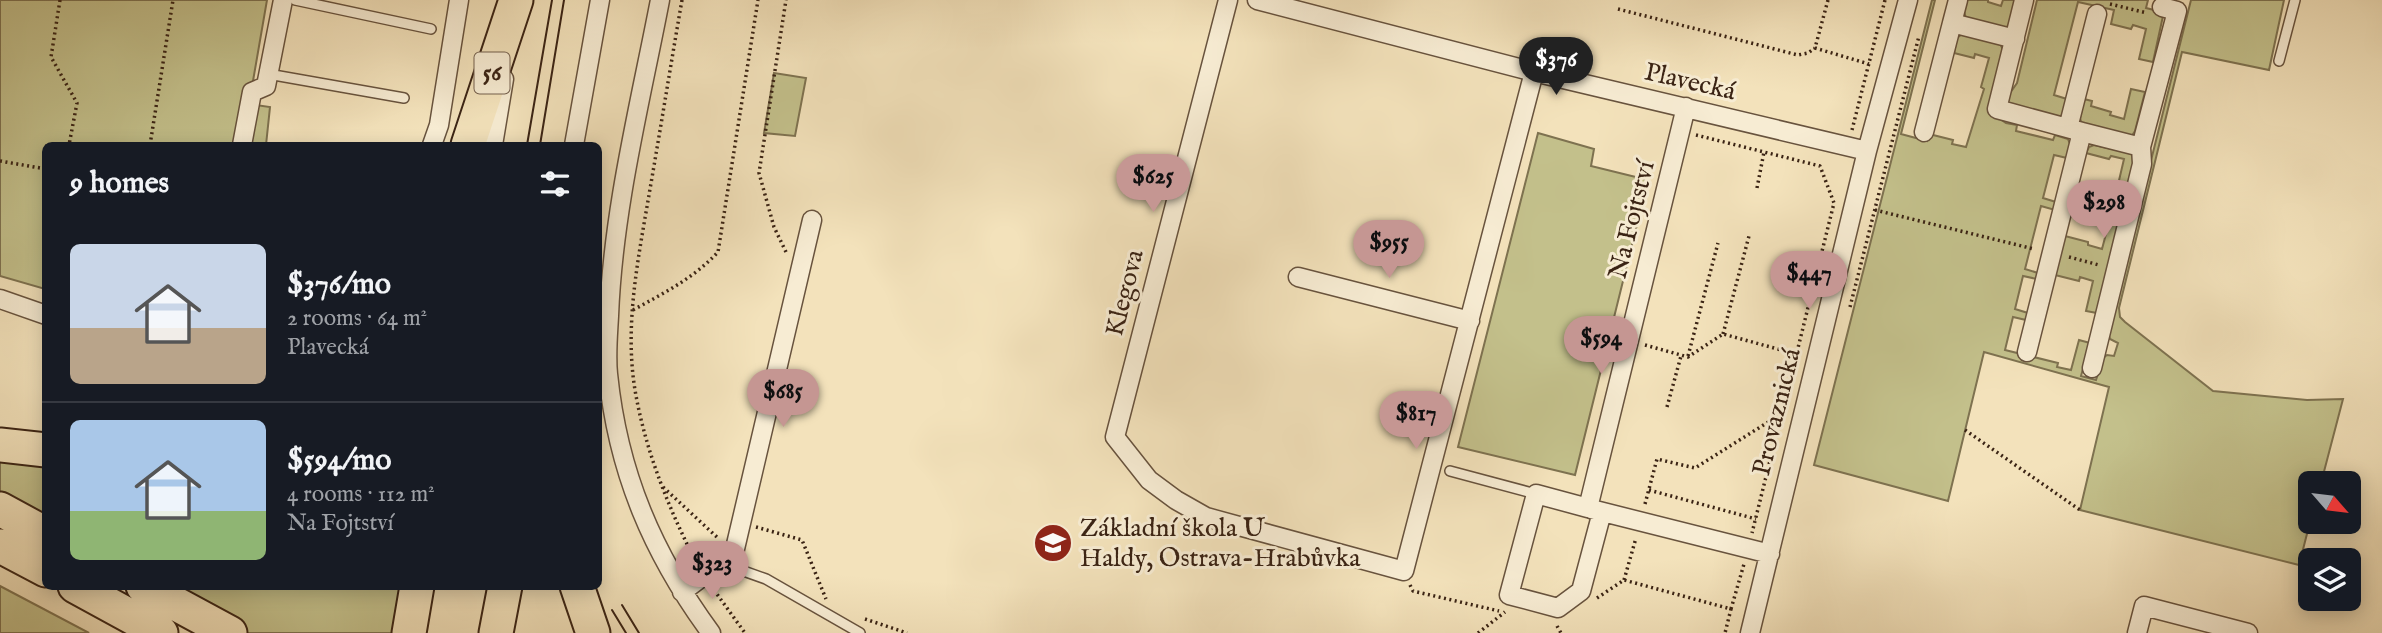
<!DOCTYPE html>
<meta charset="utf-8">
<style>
:root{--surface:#171b24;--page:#20242c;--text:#f1f3f6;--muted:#9ea1a6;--line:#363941;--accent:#c59692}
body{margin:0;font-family:"IM FELL English",serif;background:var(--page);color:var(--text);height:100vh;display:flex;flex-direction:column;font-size:26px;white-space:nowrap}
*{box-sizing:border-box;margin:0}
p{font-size:23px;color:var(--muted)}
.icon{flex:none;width:38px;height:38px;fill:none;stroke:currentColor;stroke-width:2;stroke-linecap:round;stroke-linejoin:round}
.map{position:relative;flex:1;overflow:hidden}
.sheet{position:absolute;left:42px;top:142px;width:560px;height:448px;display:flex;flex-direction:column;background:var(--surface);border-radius:10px;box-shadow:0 4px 18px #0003}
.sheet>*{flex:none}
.needle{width:46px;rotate:118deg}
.buttons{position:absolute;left:2298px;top:471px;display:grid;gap:14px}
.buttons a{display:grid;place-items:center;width:63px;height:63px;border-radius:10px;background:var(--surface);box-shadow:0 4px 18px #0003;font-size:35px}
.price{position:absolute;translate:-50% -60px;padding:0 16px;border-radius:24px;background:var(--accent);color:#111;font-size:23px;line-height:46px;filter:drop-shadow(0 2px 4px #0008)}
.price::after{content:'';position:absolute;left:50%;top:42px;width:21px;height:16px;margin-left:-10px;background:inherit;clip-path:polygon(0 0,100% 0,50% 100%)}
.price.current{background:#222;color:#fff}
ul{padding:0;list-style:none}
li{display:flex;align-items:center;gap:21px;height:175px;padding:0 28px}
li+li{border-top:2px solid var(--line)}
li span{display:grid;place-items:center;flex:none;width:196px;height:140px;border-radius:10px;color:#555}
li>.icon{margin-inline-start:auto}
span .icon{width:84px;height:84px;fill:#fffc;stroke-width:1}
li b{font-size:30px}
h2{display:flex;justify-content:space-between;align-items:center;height:84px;padding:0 28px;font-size:30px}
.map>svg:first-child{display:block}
.green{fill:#c3c08b;stroke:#7e7250;stroke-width:2}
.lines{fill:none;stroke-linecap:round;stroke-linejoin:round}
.lane-casing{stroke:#68533e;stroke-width:12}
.street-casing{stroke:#68533e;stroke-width:21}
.highway-casing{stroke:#3a2314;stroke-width:37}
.path{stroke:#3a2314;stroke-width:3.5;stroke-dasharray:2 3.5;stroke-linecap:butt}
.lane{stroke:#f7ecd3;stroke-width:9}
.street{stroke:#f7ecd3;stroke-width:18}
.highway{stroke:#f3e2bb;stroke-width:33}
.tram{stroke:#3a2314;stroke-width:2}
.labels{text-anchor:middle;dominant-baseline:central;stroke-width:6;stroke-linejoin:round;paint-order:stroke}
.shield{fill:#f7ecd3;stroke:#735f4d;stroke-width:2}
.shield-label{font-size:24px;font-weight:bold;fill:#3a2314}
.street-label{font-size:26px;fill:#3a2314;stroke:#f7ecd3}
.poi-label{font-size:26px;fill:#3a2314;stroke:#f7ecd3;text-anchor:start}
</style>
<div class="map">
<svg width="2382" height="633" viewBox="0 0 2382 633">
<rect width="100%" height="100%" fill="#f3e2bb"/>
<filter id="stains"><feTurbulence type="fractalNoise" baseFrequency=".00286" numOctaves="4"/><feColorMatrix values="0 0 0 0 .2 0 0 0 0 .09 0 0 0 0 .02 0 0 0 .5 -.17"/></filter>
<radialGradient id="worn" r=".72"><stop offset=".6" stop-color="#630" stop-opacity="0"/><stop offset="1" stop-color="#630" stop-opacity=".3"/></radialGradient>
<path class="green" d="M0 0H267L249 104 270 107 266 145H46L45 289 0 276Z
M1932 0H1935L1901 134 1927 141 1929 134 1953 140 1952 144 1966 147 1984 89 1981 87 1989 58 1975 54 1974 58 1954 53 1957 38 1962 34 2000 43 2003 50 1996 116 2006 123 2017 125 2016 131 2053 140 2055 135 2068 139 2071 146 2067 158 2054 155 2043 198 2056 202 2055 210 2041 206 2025 269 2038 273 2037 279 2023 276 2015 309 2028 313 2026 320 2013 317 2005 350 2058 363 2057 367 2071 370 2079 340 2090 343 2081 376 2096 380 2103 358 2107 355 2114 356 2118 343 2110 339 2108 333 2191 0H2284L2269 70 2182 52 2119 308 2120 317 2125 322 2213 391 2307 400 2343 399 2321 483H2310V522L2299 565 2080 510 2109 387 1984 352 1948 501 1814 465Z
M1967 0H1988V2L2001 6 2003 0H2016L2010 23 2006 28 1966 19 1964 11Z
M2037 0H2148L2146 8 2158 11 2163 16 2153 62 2139 59 2146 29 2133 25 2131 29 2111 24 2114 10 2078 2 2054 95 2067 99 2064 112 2058 120 2011 110 2005 100 2017 83Z
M774 73 806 78 795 136 764 133Z
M2131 89 2145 92 2135 131 2131 137 2082 126 2080 118 2084 99 2092 101 2091 106 2111 112 2110 115 2124 119Z
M1538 133 1594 149 1591 166 1648 180 1575 475 1458 447Z
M2094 145 2130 153 2135 157 2128 192 2117 189 2124 159 2111 156 2109 159 2086 153 2089 147Z
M2110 219 2121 221 2097 313 2086 311 2093 281 2080 277 2079 281 2055 275 2065 236 2088 242V245L2102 249Z
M0 445 45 450V532L0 508Z
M0 586 89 633H0Z
M146 586H417L409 633H234Z"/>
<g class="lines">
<defs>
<path id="lane" d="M295 0 431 29
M2279 61 2295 0
M268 74 404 98
M1450 471 1536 494
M721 563 766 579 860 633"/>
<path id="street" d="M660 0C640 104 613 210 609 316 608 335 606 355 608 374 618 473 653 554 711 633
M1228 0 1115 437 1149 480 1176 500 1206 517 1404 571 1534 72
M1257 0 1534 72 1867 151
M1958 0 1952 23 2015 39
M2024 0 1997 109 2082 132 2027 352
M2068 128 2097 14
M1924 132 1952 23
M2082 132 2141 147 2142 164 2092 368
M242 145 252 92 266 86 283 0
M432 145 439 125 459 0
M493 145 504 79
M574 145 600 0
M2141 147 2177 11 2162 7
M1298 277 1470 321
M0 299 46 315
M1591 509 1770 554
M1602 512 1581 591 1558 608 1509 595 1536 494 1588 508 1686 107
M682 592 734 553 812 220
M1750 633 1867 151 1908 0
M2137 633 2144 606 2248 633"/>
<path id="highway" d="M468 145 516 0
M0 445 46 450
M0 509 46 534
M0 546 46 570
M75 586 161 633
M143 586 230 633
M577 586 593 633
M409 633 417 586
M496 633 505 586"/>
</defs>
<use href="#lane" class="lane-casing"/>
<use href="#street" class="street-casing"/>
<use href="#highway" class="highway-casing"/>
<path class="path" d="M60 0 51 57 77 103 69 145
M682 0C671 63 661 126 650 189 639 255 624 323 635 390 645 449 668 507 695 560
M1828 0 1815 48 1869 64
M2110 4 2147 13
M1618 9 1798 55 1808 53 1815 48
M1852 130 1885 0
M1696 135 1820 166 1834 203 1752 533
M150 145 173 0
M0 161 46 169
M1757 188 1764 152
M1875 210 2034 249
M786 252 774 227 759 173 786 0
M2069 257 2099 265
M1850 307 1919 36
M633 310C664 293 694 278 718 252L758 0
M1723 334 1749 236
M1645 345 1688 357 1723 334 1796 354
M1688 356 1718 243
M1667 407 1681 356
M1965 430 2080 510
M663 487 719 539
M1649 490 1756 519
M1645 504 1657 459 1695 468 1781 414
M756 527 802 540 826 599
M1624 580 1636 538
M1410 585 1413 591 1499 611
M714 590 745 633
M1597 598 1624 580 1731 609 1725 633
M1731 609 1744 564
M865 619 907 633
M1557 626 1561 633
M1478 633 1505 612"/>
<use href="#lane" class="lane"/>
<use href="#street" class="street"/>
<use href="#highway" class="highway"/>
<path class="tram" d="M527 145 552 0
M540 145 564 0
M622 605 639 633
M612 610 626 633"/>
</g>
<defs>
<symbol id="school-disc" viewBox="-11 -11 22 22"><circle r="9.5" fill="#8f2418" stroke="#f7ecd3"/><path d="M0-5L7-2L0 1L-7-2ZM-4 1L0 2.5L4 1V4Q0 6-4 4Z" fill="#fff"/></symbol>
</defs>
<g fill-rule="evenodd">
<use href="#school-disc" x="1031" y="521" width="44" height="44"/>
</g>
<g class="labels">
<rect class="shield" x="474.5" y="52.5" width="35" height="41" rx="5"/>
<g class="shield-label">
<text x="492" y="73">56</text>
</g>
<g class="street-label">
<text transform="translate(1690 82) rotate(13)">Plavecká</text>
<text transform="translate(1632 220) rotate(-76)">Na Fojtství</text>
<text transform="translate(1125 293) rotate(-76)">Klegova</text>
<text transform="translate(1777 412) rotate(-76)">Provaznická</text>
</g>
<g class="poi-label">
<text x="1080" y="528">Základní škola U<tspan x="1080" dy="30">Haldy, Ostrava-Hrabůvka</tspan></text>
</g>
</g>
<rect width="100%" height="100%" filter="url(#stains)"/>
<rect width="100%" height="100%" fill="url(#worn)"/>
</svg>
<div class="buttons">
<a><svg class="needle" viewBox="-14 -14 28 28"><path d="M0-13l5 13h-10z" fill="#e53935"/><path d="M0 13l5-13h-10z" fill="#9ea1a6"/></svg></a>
<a><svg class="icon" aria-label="layers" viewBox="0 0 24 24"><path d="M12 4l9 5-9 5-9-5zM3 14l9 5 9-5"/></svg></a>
</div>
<b class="price current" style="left:1556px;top:97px">$376</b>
<b class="price" style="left:1153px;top:214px">$625</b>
<b class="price" style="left:2104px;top:240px">$298</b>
<b class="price" style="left:1389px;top:280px">$955</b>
<b class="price" style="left:1809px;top:311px">$447</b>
<b class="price" style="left:1601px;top:376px">$594</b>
<b class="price" style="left:783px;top:429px">$685</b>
<b class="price" style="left:1416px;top:451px">$817</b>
<b class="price" style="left:712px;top:601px">$323</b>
<section class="sheet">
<h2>9 homes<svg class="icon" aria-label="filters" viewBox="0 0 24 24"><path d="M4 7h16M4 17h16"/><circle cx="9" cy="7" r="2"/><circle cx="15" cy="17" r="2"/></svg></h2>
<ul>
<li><span style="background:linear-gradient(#c9d6e8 60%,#b9a48a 0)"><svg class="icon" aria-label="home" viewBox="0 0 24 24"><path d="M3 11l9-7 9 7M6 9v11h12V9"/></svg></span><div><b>$376/mo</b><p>2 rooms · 64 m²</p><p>Plavecká</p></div></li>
<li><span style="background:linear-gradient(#a9c7e8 65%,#8fb573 0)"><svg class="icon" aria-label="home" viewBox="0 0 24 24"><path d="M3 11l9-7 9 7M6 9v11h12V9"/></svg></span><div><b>$594/mo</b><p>4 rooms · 112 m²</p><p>Na Fojtství</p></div></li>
</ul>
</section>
</div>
